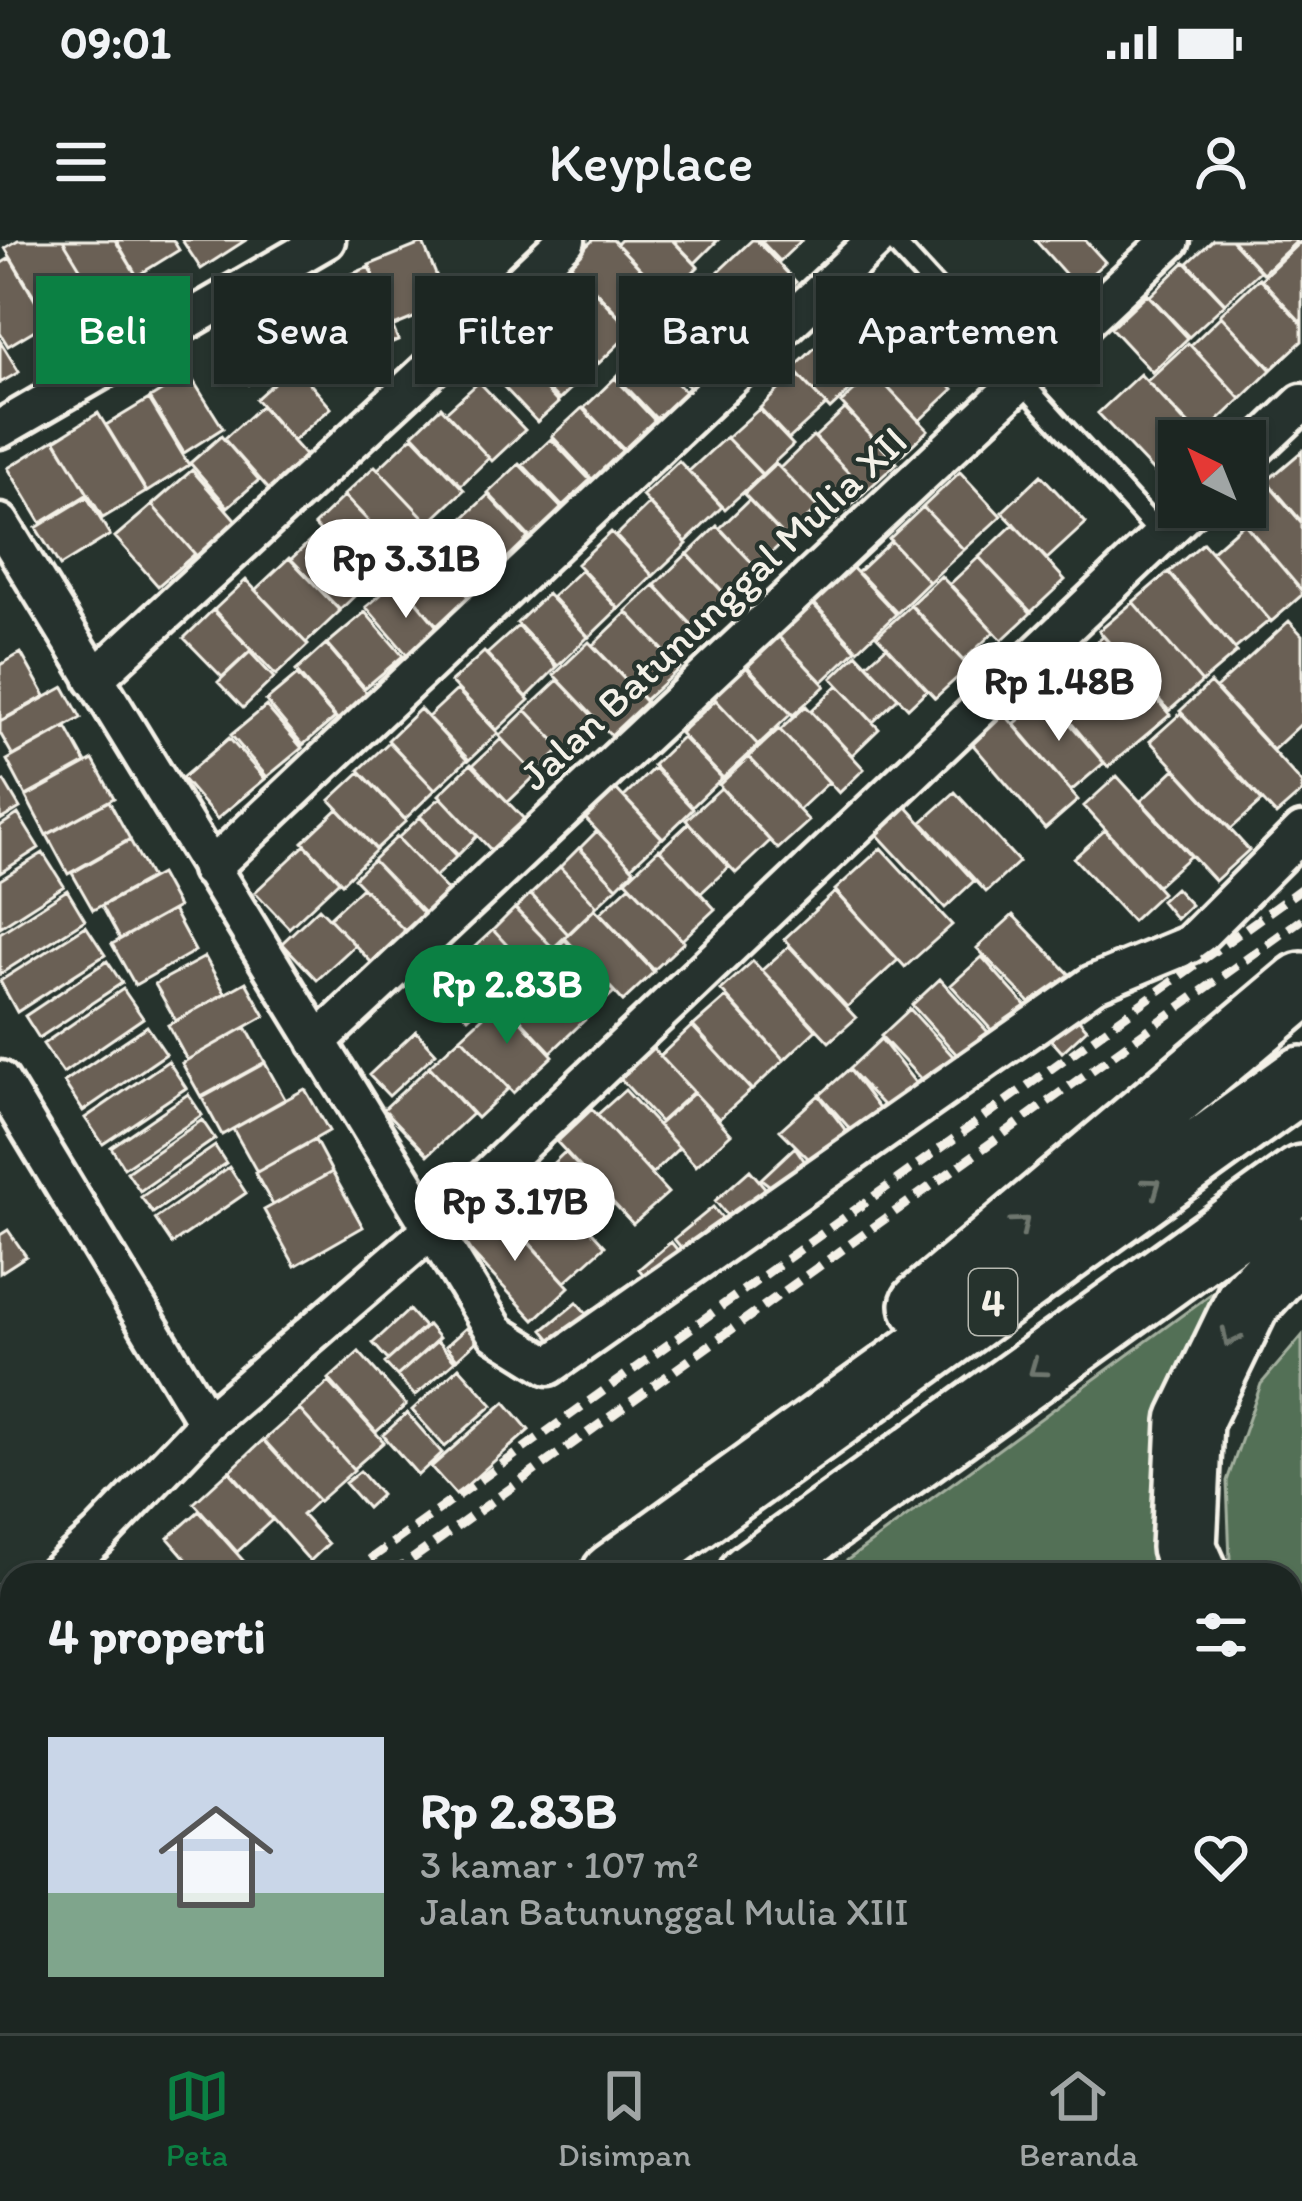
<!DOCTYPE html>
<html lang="id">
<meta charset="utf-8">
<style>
:root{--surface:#1c2622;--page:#29322f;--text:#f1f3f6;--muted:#a0a5a5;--line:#3a4340;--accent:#0b8043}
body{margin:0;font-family:Itim,sans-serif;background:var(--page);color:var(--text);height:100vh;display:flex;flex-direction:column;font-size:45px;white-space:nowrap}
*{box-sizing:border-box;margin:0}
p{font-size:39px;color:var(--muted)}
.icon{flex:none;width:66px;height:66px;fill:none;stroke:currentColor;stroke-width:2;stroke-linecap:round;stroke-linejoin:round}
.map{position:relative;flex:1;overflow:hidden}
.details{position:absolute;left:0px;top:1323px;width:1302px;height:471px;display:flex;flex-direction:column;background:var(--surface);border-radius:36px 36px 0 0;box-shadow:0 3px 9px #0004,0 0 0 3px var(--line)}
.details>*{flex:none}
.hud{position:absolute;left:36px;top:36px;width:1230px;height:108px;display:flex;gap:24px}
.needle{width:78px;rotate:317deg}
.tools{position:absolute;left:1158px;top:180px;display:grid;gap:24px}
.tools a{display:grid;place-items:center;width:108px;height:108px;border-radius:0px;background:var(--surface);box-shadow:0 3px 9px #0004,0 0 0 3px var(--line);font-size:60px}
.price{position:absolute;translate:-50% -102px;padding:0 27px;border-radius:42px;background:#fff;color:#222;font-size:39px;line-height:78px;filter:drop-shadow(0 3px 6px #0008)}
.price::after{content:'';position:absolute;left:50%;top:72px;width:36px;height:27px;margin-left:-18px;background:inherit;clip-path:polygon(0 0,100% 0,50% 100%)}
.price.on{background:var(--accent);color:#fff}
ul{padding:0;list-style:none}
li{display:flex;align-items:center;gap:36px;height:300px;padding:0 48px}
li span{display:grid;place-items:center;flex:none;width:336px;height:240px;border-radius:0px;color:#555}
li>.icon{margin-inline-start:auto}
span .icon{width:144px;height:144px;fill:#fffc;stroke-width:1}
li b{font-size:51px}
h2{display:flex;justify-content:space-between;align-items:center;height:144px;padding:0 48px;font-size:51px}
.pill{padding:0 42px;border-radius:0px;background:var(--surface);box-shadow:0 3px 9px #0004,0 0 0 3px var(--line);font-size:42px;line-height:108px}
.pill.on{background:var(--accent);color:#fff}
.status{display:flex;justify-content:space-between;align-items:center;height:84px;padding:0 60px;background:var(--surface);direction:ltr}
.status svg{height:33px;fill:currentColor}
header{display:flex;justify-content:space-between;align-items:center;height:156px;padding:0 48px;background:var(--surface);font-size:54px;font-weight:600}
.tabs{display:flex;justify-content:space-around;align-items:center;height:168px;border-top:3px solid var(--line);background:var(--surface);font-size:33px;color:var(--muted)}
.tabs a{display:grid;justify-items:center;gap:6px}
.tabs .on{color:var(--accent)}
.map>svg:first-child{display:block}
.green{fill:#536f56;stroke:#a4b09f;stroke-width:3}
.building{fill:#6b6155;stroke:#f4f1e8;stroke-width:3}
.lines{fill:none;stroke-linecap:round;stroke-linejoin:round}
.service-casing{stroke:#f4f1e8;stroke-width:27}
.minor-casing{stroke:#f4f1e8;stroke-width:45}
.motorway-casing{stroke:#f4f1e8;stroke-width:72}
.service{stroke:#26332d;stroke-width:18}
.minor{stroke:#26332d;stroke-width:36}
.motorway{stroke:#26332d;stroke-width:63}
.rail{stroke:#f4f1e8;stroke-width:9;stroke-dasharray:18 9;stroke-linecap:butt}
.oneway{stroke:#6e766e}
.labels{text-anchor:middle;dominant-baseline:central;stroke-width:9;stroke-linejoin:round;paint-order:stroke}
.shield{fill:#26332d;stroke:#b6b8b0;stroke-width:3}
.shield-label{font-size:39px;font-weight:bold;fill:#f4f1e8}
.street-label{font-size:42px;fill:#f4f1e8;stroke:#26332d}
</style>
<div class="status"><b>09:01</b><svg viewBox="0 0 49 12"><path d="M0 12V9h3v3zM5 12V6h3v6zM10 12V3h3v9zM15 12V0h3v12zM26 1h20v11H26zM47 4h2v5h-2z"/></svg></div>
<header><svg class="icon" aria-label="menu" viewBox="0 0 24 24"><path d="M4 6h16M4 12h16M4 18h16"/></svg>Keyplace<svg class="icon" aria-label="person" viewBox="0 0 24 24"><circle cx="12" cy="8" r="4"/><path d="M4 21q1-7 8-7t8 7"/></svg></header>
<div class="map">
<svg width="1302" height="1793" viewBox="0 0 1302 1793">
<rect width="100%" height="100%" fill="#26332d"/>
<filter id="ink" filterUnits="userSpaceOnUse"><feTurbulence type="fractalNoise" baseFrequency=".00833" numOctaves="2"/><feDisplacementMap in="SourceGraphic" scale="24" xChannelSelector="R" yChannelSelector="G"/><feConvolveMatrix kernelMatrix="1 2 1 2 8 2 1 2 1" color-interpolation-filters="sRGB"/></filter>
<g filter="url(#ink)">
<path class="green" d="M1215 1051 1225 1069 1192 1097 1170 1175 1179 1335H827Z
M1302 1096V1420L1290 1409V1335H1238L1230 1320 1227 1241 1261 1144Z"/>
<path class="building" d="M18 0H63L97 56 51 84 5 8Z
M63 0H115L135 33 97 56Z
M116 0H173L179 10 137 36Z
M182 0H246L201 29Z
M593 0H613L667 57 633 90 569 23Z
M621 0H672L698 27 668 57 617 4Z
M673 0H718L695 23Z
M752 0H756L796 42 761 75 719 31Z
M760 0H802L780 21Z
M1035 0H1085L1105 22 1077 47Z
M1213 0H1231L1260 31 1225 63 1188 23Z
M1232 0H1294L1296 2 1263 33Z
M1300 2 1302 4V83L1261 39Z
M423 3 448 64 394 86 369 25Z
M10 18 48 82 8 106 0 93V24Z
M1185 22 1225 64 1189 97 1150 56Z
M570 26 632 91 599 123 537 58Z
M369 27 398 100 329 128 300 55Z
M722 36 764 80 729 113 687 69Z
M1259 38 1302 84V101L1272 129 1220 75Z
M872 54 907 91 860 136 824 99Z
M1147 54 1188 98 1152 132 1111 88Z
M545 68 597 124 559 160 506 105Z
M682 71 726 116 691 149 648 103Z
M268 73 294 117 249 144 223 100Z
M1221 76 1271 130 1241 159 1191 105Z
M824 99 862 139 830 169 793 129Z
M0 101 19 132 0 143Z
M909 101 953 149 919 181 875 134Z
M1188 103 1241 159 1201 197 1147 141Z
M644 109 698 165 669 192 616 136Z
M294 125 331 168 293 201 256 159Z
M522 125 558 163 537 182 502 145Z
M796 133 826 165 789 199 760 168Z
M874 133 928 190 895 221 841 163Z
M189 134 223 188 184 213 150 158Z
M1140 134 1196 194 1189 201H1179V210L1155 233 1098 173Z
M615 138 660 186 629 215 584 168Z
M479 142 525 190 492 221 446 172Z
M149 159 189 225 147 252 106 185Z
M261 166 310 221 273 254 224 199Z
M441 167 489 218 461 245 413 194Z
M582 168 633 222 603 251 552 196Z
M759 169 793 205 762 234 727 198Z
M845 169 897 223 866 251 815 197Z
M98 173 146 252 103 278 55 200Z
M221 196 259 240 228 267 190 223Z
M413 196 464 250 429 283 378 229Z
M813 196 866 251 833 283 780 228Z
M726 197 762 235 725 269 689 231Z
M55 199 88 254 41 283 8 228Z
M551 199 590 240 562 266 523 225Z
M1302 211V282L1267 241Z
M679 221 722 267 686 302 642 256Z
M519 224 570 277 539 307 488 253Z
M776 224 818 268 786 298 744 254Z
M375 226 429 283 399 313 344 255Z
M192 230 240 285 200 320 152 265Z
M960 232 1001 276 964 310 923 267Z
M1041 235 1086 283 1047 319 1002 272Z
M1267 243 1302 283V351L1234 271 1239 267H1245V262Z
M488 255 528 298 501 324 460 281Z
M344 256 394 308 364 337 314 285Z
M87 257 110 295 60 326 36 288Z
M749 260 786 299 756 327 720 288Z
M649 264 687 304 653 336 616 296Z
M152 265 195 314 158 346 115 297Z
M923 267 964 310 929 342 889 299Z
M459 282 501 327 472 354 429 311Z
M1244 283 1302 351V355L1271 382 1211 312Z
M1014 284 1065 340 1031 372 979 317Z
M717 286 759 330 729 358 688 314Z
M320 292 368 343 340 370 291 319Z
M611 292 653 336 619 369 577 324Z
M891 301 929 342 897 373 858 332Z
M1203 303 1270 380 1235 409 1169 332Z
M687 314 731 361 698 392 655 345Z
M421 316 434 331 418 345 405 330Z
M979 317 1031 373 1002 400 950 344Z
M289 318 340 371 306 403 255 350Z
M847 322 896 374 858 410 809 358Z
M442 327 473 362 441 390 411 355Z
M581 330 618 369 589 397 552 357Z
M1168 332 1237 412 1202 442 1133 362Z
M941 336 994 392 963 421 910 365Z
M246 340 308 405 276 435 214 370Z
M398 340 445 396 414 423 366 367Z
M654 345 699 392 671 419 626 371Z
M547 354 588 397 558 426 517 383Z
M811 362 856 410 822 442 777 395Z
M1133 362 1202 442 1169 471 1099 391Z
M911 365 969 427 935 458 877 396Z
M213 370 251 410 222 437 184 398Z
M365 372 403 416 365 448 327 404Z
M627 372 680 428 645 460 593 405Z
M1289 381 1302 395V483L1273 510 1216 448Z
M518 386 557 427 527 457 487 414Z
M778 396 825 446 793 475 746 425Z
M1103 396 1170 475 1108 527 1042 448Z
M589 402 646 462 611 495 554 435Z
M326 404 375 462 345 488 296 431Z
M887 406 927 450 908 468 867 424Z
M250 412 274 438 243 468 218 442Z
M484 412 529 460 497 490 451 442Z
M21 413 45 456 0 481V425Z
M857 414 898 458 873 482 832 438Z
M745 426 791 474 758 505 713 457Z
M297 435 335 478 303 505 266 461Z
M558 440 600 484 568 515 526 470Z
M1210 443 1302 543V552L1276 575 1180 471Z
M838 445 879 489 852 515 811 471Z
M64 447 81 478 13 516 0 493V482Z
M457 450 498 493 469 520 428 477Z
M1046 456 1104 523 1071 551 1014 484Z
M716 460 758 505 723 538 680 493Z
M266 466 302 508 267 537 231 495Z
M806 466 864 529 839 553 780 490Z
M420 469 467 520 435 550 388 500Z
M526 470 562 508 535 534 499 496Z
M1001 470 1078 560 1045 589 968 499Z
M1181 473 1262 561 1231 589 1150 501Z
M66 487 86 523 26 556 7 520Z
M779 489 829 542 799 570 749 517Z
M682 497 722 538 692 567 653 525Z
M229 498 265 539 217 579 182 538Z
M501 499 536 535 508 562 473 525Z
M389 502 435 550 405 579 359 530Z
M749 517 809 581 778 609 719 545Z
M93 520 114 558 46 595 26 557Z
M471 524 524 579 491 610 439 555Z
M654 528 693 569 663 598 624 557Z
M1175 529 1249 610 1215 641 1141 561Z
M360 532 406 581 376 609 330 560Z
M1117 536 1190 616 1157 646 1084 566Z
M4 541 20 568 0 580V543Z
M721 548 770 601 736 633 686 580Z
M616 549 662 598 631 627 585 578Z
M955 552 1019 622 986 652 922 582Z
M441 557 477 596 458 615 420 576Z
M109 561 130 599 68 634 47 595Z
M904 564 974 641 945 668 874 591Z
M338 569 376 610 342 643 303 602Z
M18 574 39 608 0 633V586Z
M420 577 457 616 435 637 398 598Z
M689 583 729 627 701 653 660 610Z
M1105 590 1162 653 1132 681 1074 618Z
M597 591 634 630 617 647 580 608Z
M397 597 448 651 424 674 373 620Z
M130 600 151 638 93 670 72 633Z
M305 605 339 641 289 688 255 652Z
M579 608 617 647 597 666 560 627Z
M881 608 952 685 905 727 835 650Z
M659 609 715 669 682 700 626 640Z
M43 613 64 646 0 687V640Z
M373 620 425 674 406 692 354 638Z
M560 627 597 666 568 694 531 654Z
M160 634 178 667 120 699 102 666Z
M630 645 684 702 654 730 600 673Z
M362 647 406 692 373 724 329 678Z
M1175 648 1191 665 1176 679 1161 661Z
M67 650 85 680 0 734V693Z
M835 652 898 720 847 767 784 699Z
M530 654 568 694 553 708 515 669Z
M319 668 355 705 317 740 282 703Z
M515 668 553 708 530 730 493 690Z
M595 669 654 732 623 761 565 698Z
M173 670 195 711 135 745 112 704Z
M1013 675 1077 742 1040 773 977 708Z
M86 686 105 715 17 772 0 741Z
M493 690 528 728 504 751 468 713Z
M565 700 614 752 590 774 541 722Z
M789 706 856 778 829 802 762 730Z
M465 710 501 748 468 778 434 741Z
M205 717 225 753 176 781 155 744Z
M982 717 1034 775 1003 803 951 745Z
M107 721 122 743 39 798 25 776Z
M753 721 816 790 784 820 721 750Z
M544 726 590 775 551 812 505 763Z
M940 739 996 801 968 827 912 765Z
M246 742 265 776 187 820 168 785Z
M123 749 143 778 63 833 43 804Z
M726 757 784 820 752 850 693 786Z
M501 760 553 816 513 853 461 797Z
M910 769 962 826 930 849 881 796Z
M1071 771 1087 789 1062 812 1046 794Z
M147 786 166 814 83 871 64 842Z
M692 786 751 850 719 879 660 816Z
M246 787 265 822 201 857 182 823Z
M416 791 436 813 389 856 369 835Z
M461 797 509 848 477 878 429 826Z
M881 799 925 855 894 877 849 829Z
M652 807 693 852 660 882 619 837Z
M168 821 186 848 103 904 85 878Z
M265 823 285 859 222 895 202 858Z
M429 827 472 874 428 915 384 869Z
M849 829 888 881 860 900 820 855Z
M305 849 329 891 257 932 233 889Z
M625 850 679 908 652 934 597 875Z
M694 853 731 894 696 926 658 885Z
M188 854 202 875 124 928 111 907Z
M819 855 856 904 819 929 780 890Z
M592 869 668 953 633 984 557 902Z
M202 880 215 899 140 951 127 932Z
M315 900 332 932 273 965 255 933Z
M215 906 226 923 153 973 141 957Z
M795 907 814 935 783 956 761 939Z
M565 912 613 964 589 987 541 935Z
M229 927 246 953 172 1004 155 979Z
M750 930 772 956 737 987 715 961Z
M332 932 363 987 295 1026 264 970Z
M546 942 605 1006 565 1042 507 978Z
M713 967 731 989 692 1021 674 999Z
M497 968 569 1047 534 1080 461 1001Z
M8 990 26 1016 0 1033V995Z
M671 1002 684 1018 651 1045 639 1029Z
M577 1062 593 1082 560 1110 543 1090Z
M409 1070 424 1087 388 1120 373 1103Z
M428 1085 439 1098 397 1136 385 1123Z
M466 1088 478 1100 457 1119 446 1106Z
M437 1101 455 1121 415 1156 397 1136Z
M359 1112 406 1165 376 1192 329 1139Z
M459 1127 493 1165 445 1207 412 1170Z
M329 1142 384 1202 353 1229 299 1169Z
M505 1162 529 1190 456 1255 431 1227Z
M299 1169 354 1230 319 1261 264 1200Z
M407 1173 442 1213 418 1235 383 1195Z
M263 1200 318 1260 302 1275 328 1304 310 1321 230 1231Z
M229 1231 272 1280 237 1312 194 1263Z
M360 1231 381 1255 367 1268 345 1243Z
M199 1271 248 1326 239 1335H200L168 1298Z"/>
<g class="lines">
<defs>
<path id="service" d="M892 0 1161 295"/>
<path id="minor" d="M0 189 326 0
M1245 217 1302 163
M0 283 496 1093 549 1126 1093 744 1190 704 1302 592
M94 439 459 102 566 0
M210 629 876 0
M317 802 1171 0
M0 840 207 1183
M56 1335 99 1296 207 1183 432 989 1192 267
M0 1366 12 1378
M0 1446 12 1435"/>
<path id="motorway" d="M923 1065 1302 745
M614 1335 1302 839
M751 1335 1302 938
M1196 1335 1184 1308 1190 1181 1247 1063 1279 1028 1302 1009
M1290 1459 1302 1468
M1290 1577 1302 1580
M0 1781 12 1772
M115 1793 130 1782
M175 1793 194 1782"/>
</defs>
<use href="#service" class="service-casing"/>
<use href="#minor" class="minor-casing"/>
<use href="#motorway" class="motorway-casing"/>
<use href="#service" class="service"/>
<use href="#minor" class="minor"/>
<use href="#motorway" class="motorway"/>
<path class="rail" d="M348 1335 1302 648
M390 1335 1302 679
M0 1585 12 1576
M0 1614 12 1605"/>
</g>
<defs><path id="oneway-chevron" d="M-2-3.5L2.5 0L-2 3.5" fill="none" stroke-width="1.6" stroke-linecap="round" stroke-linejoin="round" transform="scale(3)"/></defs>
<g class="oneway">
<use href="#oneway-chevron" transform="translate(1153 946) rotate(-36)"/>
<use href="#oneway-chevron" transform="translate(1021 984) rotate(-40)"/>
<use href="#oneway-chevron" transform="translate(1230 1098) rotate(116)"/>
<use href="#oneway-chevron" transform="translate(1037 1129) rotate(144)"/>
</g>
</g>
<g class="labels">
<rect class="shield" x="969" y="1029" width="48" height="66" rx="9"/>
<g class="shield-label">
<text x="993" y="1062">4</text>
</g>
<g class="street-label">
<text transform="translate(713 368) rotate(-43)">Jalan Batununggal Mulia XII</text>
</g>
</g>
</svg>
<div class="tools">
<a><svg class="needle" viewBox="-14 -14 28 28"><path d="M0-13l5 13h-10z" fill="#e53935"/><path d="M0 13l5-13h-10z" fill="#a0a5a5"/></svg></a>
</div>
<b class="price" style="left:406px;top:381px">Rp 3.31B</b>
<b class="price" style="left:1059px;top:504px">Rp 1.48B</b>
<b class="price on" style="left:507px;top:807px">Rp 2.83B</b>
<b class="price" style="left:515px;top:1024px">Rp 3.17B</b>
<div class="hud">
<a class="pill on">Beli</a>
<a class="pill">Sewa</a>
<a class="pill">Filter</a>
<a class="pill">Baru</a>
<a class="pill">Apartemen</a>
</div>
<section class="details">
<h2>4 properti<svg class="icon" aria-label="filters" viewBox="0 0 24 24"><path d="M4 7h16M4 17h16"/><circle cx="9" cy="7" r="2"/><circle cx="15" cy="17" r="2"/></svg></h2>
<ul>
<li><span style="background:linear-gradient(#c9d6e8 65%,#7fa58c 0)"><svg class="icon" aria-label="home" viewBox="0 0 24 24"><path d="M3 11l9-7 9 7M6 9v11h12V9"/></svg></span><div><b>Rp 2.83B</b><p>3 kamar · 107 m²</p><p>Jalan Batununggal Mulia XIII</p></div><svg class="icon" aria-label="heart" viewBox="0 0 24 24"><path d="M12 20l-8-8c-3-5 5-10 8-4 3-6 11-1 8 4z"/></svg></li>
</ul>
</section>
</div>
<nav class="tabs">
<a class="on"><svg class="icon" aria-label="map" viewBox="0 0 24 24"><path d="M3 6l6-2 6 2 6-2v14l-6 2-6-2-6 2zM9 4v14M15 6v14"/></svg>Peta</a>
<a><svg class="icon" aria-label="saved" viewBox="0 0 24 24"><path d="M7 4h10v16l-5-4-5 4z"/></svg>Disimpan</a>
<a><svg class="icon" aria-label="home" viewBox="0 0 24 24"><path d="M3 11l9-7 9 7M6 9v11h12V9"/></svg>Beranda</a>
</nav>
